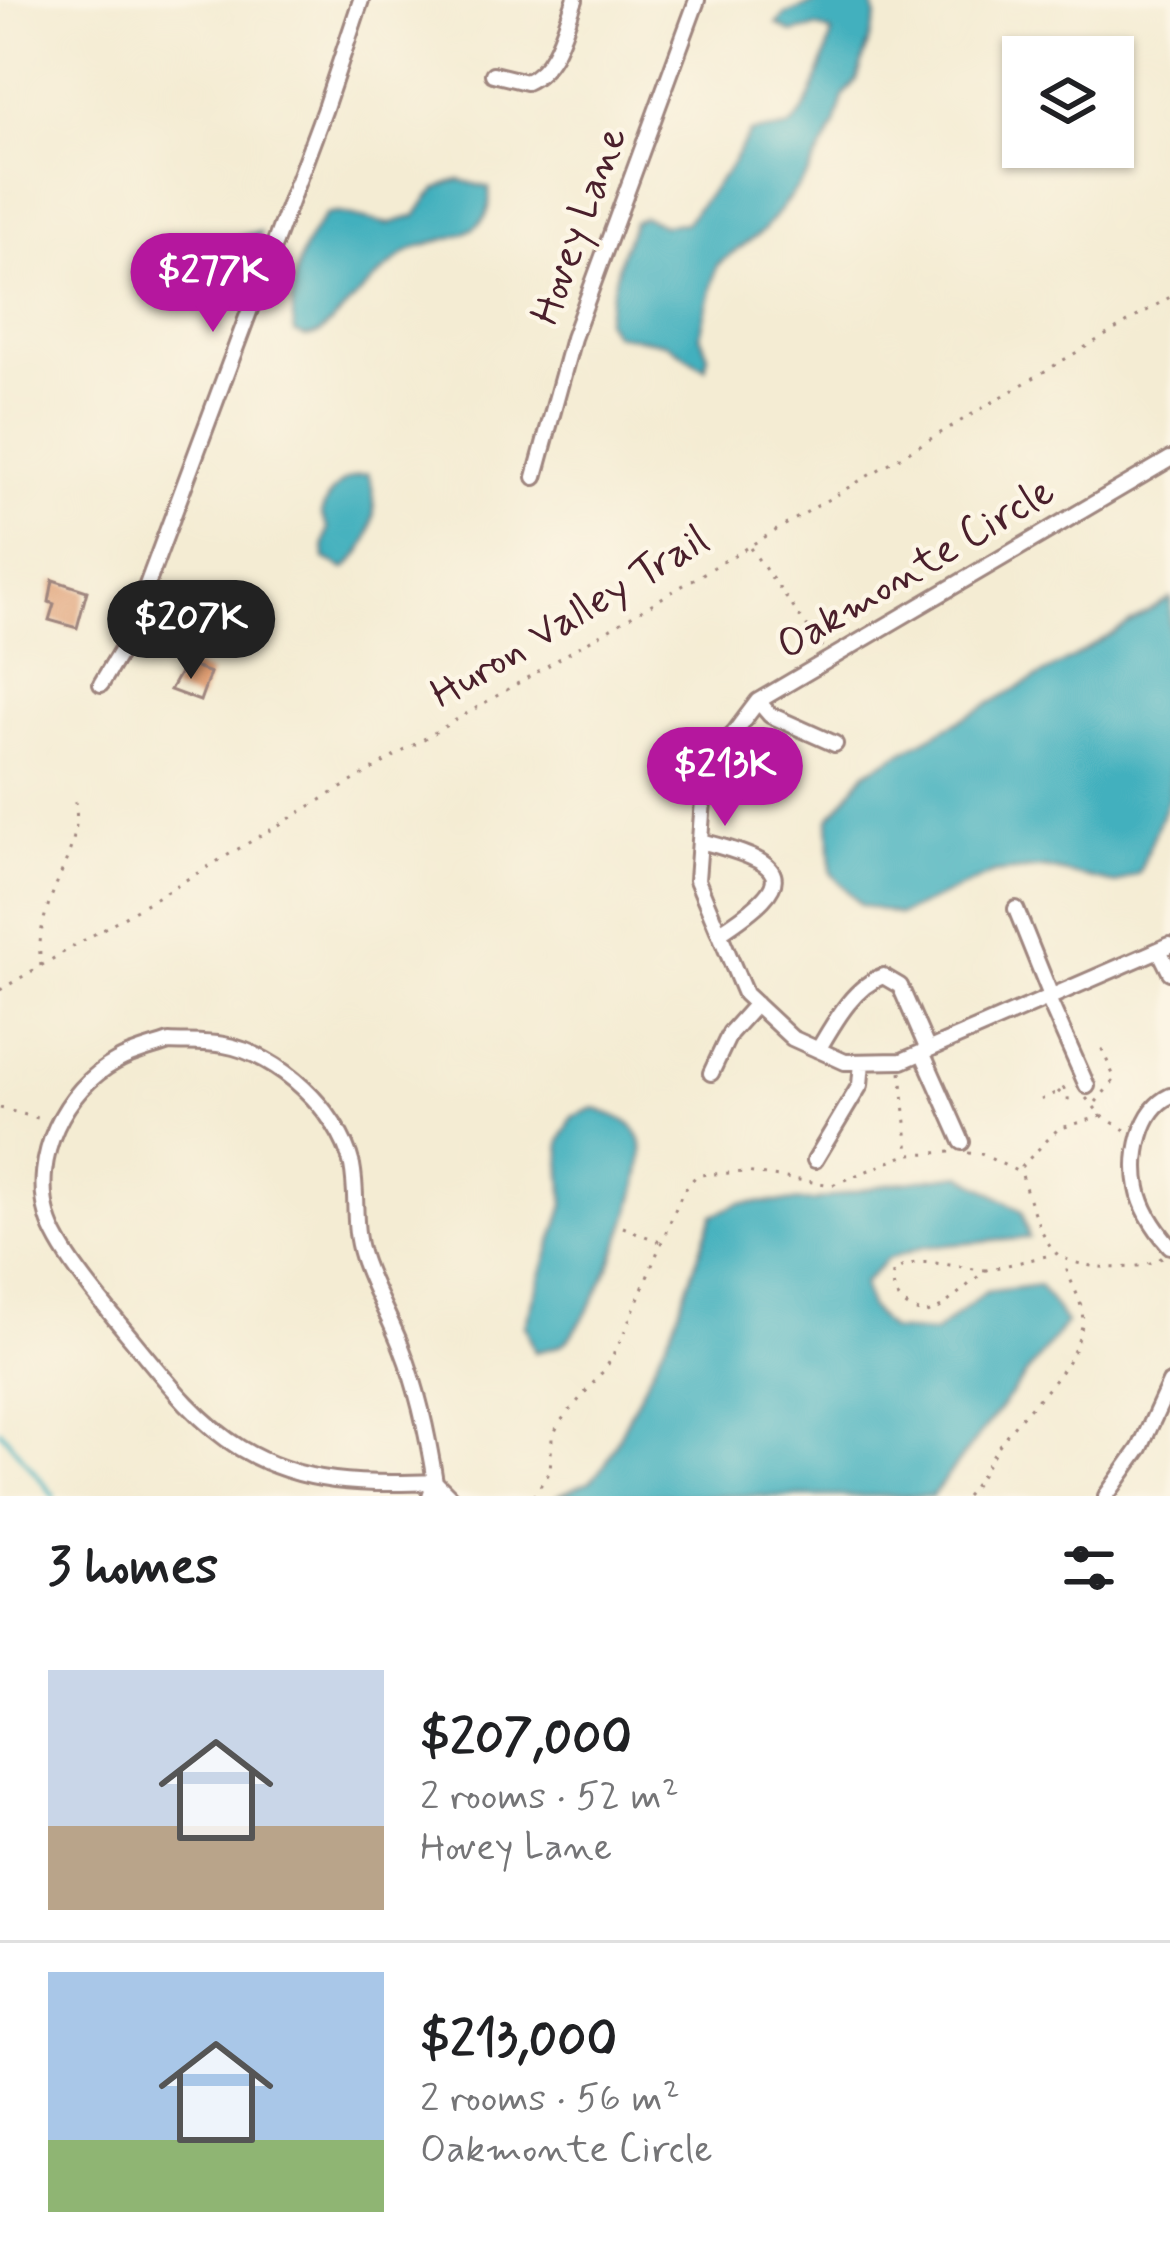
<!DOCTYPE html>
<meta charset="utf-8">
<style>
:root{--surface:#fff;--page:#f2f2f2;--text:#202124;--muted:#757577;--line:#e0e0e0;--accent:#b5179e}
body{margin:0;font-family:Mynerve,sans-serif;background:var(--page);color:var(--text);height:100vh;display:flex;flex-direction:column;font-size:45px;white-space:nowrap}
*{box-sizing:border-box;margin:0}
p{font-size:39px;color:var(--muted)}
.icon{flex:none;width:66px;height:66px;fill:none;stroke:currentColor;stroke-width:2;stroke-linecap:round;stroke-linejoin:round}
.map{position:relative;height:1496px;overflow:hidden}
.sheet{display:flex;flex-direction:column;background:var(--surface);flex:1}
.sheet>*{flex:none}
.tools{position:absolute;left:1002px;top:36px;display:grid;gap:24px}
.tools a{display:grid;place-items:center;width:132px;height:132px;border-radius:0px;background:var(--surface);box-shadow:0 3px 9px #0004;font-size:60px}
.price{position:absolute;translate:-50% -102px;padding:0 27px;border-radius:42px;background:var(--accent);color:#fff;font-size:39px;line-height:78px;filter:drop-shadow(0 3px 6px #0008)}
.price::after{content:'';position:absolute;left:50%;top:72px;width:36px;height:27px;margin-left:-18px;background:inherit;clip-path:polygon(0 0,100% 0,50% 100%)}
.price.current{background:#222;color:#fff}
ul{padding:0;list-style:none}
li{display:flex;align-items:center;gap:36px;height:300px;padding:0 48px}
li+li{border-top:3px solid var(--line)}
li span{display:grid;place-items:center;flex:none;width:336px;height:240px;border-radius:0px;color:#555}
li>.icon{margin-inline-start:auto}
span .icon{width:144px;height:144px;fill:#fffc;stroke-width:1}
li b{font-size:51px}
h2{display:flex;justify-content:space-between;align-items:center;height:144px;padding:0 48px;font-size:51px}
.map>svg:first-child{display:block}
.water{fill:#42b0be;stroke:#466874;stroke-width:3}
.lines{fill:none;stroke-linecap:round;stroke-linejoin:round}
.stream{stroke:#42b0be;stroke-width:4.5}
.building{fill:#de9b6f}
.minor-casing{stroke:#9f867f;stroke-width:20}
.path{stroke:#9f867f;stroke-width:3;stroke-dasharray:3 9;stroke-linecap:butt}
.minor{stroke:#fff;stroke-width:14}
.labels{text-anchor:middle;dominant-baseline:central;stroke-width:9;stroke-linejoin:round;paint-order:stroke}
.street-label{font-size:42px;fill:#4a1f2b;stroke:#fcf5e5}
</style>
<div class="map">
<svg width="1170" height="1496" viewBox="0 0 1170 1496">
<rect width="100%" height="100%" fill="#fcf5e5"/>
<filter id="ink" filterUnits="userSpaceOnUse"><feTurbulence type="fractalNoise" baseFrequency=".00833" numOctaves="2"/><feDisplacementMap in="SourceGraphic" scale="24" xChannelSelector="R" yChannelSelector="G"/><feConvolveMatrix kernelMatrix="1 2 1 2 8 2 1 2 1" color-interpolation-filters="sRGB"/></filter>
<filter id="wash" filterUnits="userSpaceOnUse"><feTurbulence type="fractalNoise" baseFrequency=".004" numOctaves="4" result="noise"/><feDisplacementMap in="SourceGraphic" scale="48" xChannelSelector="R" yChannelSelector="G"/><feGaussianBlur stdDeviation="2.7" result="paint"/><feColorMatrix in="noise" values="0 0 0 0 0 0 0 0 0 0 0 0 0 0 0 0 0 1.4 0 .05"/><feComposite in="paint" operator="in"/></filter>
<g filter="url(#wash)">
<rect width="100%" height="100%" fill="#f4ecd3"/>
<path class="water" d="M821 0H872L876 18 857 80 843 97 835 125 807 176 763 231 717 265 700 335 708 355 705 368 666 343 614 334 605 320 621 255 634 222 644 217 663 225 685 223 728 170 750 133C761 128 775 133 787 128 808 119 826 55 832 33L817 27 792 33 777 24 786 14Z
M460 180 489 188C490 201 491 214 480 223 459 243 427 237 402 256 373 278 347 309 319 334L306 337 295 333C286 289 298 247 327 214L339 213 388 224 416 216C428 197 436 184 460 180Z
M260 232C257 252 241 274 223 283L205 268C216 244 234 236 260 232Z
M368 474C381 505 373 547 345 569L325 559 324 545 328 529 321 514C328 492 344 475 368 474Z
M1170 598V795L1139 873 1115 884 1045 868 994 873 899 915 861 905 831 873 829 819 866 772 1074 657Z
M594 1108C611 1115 631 1119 640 1137 655 1170 593 1323 562 1344 556 1348 543 1350 535 1352L525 1325 564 1205 560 1142 572 1117Z
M962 1175 1022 1211 1029 1238 923 1247 887 1259 863 1284 869 1307 890 1330 934 1333 986 1292 1039 1285 1066 1323 932 1496H556L590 1481 605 1465 673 1326 713 1215 740 1203 814 1201 888 1184Z"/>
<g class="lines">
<path class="stream" d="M0 1430 54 1496"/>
</g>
<g id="blocks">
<path class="building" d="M53 580 87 591 77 628 49 620 54 604 49 602Z
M185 664 210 673 200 701 170 690Z"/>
</g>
</g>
<g filter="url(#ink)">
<use href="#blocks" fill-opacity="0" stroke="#9f867f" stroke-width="3"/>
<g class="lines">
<defs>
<path id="minor" d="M493 74 526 82C557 68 564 29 575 0
M1170 459 758 701 719 753 703 800 697 880 745 994 792 1038 845 1062 902 1061 1170 945
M535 477 573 338 697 0
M101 684 125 644 324 111 361 0
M758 701 770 715 835 744
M700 841C788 863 801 880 719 933
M1016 909 1051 996
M1159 950 1170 972
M1048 998 1087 1086
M169 1042C187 1043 206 1042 224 1045 278 1054 339 1111 352 1165 358 1195 352 1226 362 1256 372 1288 390 1317 402 1349 419 1392 428 1436 435 1482 366 1485 301 1485 240 1448 196 1421 163 1377 131 1338 107 1309 57 1251 48 1217 31 1158 64 1089 117 1061 133 1052 152 1048 169 1042Z
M818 1050C834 1023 853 987 883 976L900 986 928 1050
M922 1052 962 1142
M711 1073 730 1033 756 1004
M1170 1096C1140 1110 1132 1157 1138 1188 1142 1210 1156 1230 1170 1246
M815 1160 860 1085 862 1062
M430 1496 435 1482 449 1496
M1106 1496 1140 1448 1170 1383"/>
</defs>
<use href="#minor" class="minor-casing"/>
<path class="path" d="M750 548 822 647
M41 966C31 900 89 851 74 798
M0 990 1170 297
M901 1072 909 1153
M1058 1091 1066 1099 1077 1098
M1086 1098 1102 1116 1130 1133
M1041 1100 1071 1085
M1096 1102 1115 1079 1099 1042
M0 1108 45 1120
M1102 1116 1058 1129 1021 1167C1022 1185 1042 1240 1056 1253 1077 1271 1144 1273 1164 1256
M968 1153 981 1154 1021 1173
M623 1227 660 1242
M986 1270C957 1269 915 1252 893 1273 891 1297 904 1308 925 1314L942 1307 986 1270 1055 1254
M533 1496 550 1472 552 1438 559 1423 606 1368 621 1340 683 1191 697 1175 746 1172 832 1185 909 1154 952 1152
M966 1496C981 1479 989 1459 1002 1441 1028 1404 1074 1373 1082 1325 1086 1303 1069 1283 1065 1263"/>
<use href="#minor" class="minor"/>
</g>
</g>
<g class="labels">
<g class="street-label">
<text transform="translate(580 226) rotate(-70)">Hovey Lane</text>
<text transform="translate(916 569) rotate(-31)">Oakmonte Circle</text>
<text transform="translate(570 618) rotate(-31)">Huron Valley Trail</text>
</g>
</g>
</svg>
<div class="tools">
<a><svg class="icon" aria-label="layers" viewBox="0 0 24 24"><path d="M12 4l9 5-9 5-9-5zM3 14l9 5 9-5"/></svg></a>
</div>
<b class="price" style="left:213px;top:335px">$277K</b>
<b class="price current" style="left:191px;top:682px">$207K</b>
<b class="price" style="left:725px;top:829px">$213K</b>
</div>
<section class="sheet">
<h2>3 homes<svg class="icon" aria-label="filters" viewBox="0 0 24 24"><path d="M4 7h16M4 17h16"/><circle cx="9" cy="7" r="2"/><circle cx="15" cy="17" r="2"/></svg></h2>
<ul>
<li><span style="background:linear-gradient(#c9d6e8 65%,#b9a48a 0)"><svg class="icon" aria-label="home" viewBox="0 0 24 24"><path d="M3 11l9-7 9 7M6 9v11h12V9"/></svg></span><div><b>$207,000</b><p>2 rooms · 52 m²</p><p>Hovey Lane</p></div></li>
<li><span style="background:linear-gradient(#a9c7e8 70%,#8fb573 0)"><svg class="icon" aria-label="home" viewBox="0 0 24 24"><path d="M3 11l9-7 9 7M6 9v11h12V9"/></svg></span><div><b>$213,000</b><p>2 rooms · 56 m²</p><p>Oakmonte Circle</p></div></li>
</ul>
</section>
